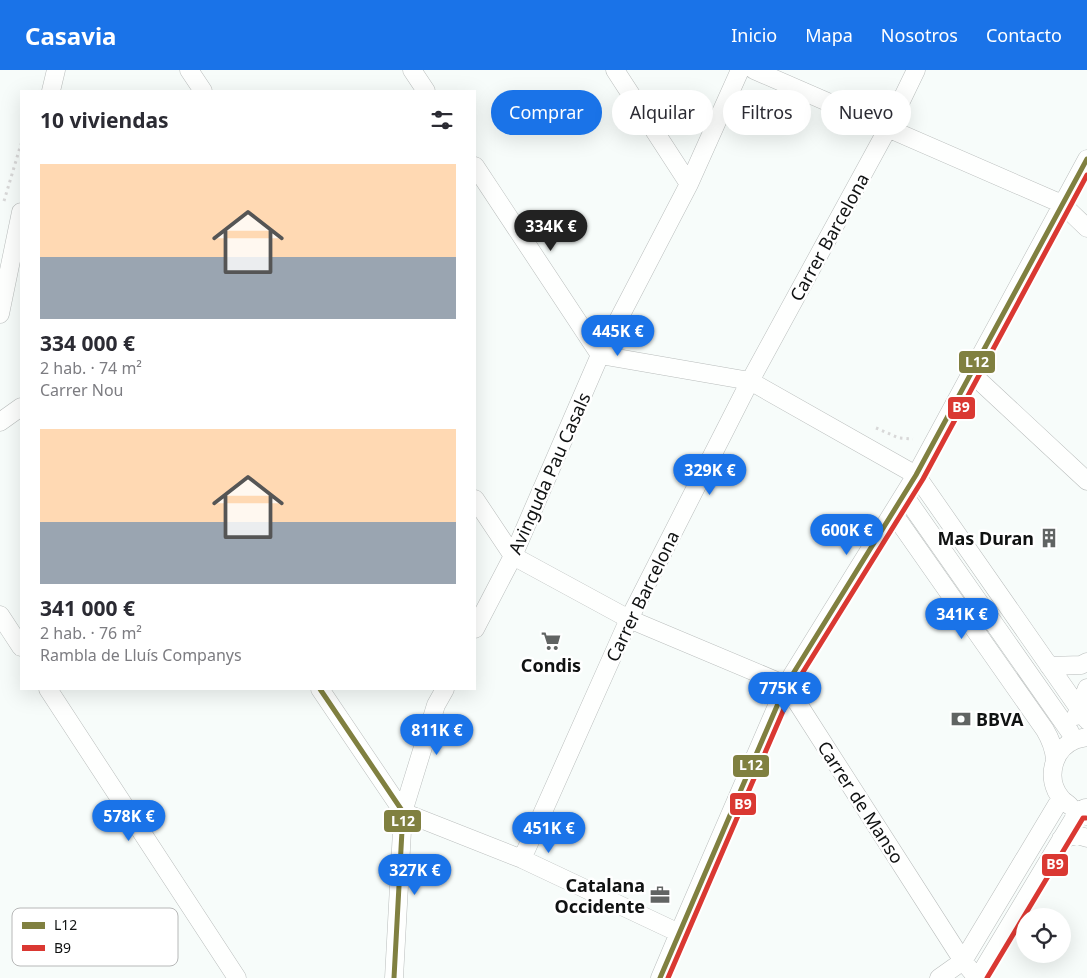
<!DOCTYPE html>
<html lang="es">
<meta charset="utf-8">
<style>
:root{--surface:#fff;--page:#f7f7f7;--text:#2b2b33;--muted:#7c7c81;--accent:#1a73e8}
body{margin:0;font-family:"Noto Sans",sans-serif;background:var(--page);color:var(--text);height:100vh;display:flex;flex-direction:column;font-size:19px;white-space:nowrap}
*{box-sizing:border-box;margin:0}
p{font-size:16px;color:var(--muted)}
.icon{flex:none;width:28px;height:28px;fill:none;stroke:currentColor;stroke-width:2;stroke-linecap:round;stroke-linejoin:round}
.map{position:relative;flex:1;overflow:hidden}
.drawer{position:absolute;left:20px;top:20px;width:456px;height:600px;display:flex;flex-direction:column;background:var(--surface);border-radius:0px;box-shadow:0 5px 20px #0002}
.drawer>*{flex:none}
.hud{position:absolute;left:491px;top:20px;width:475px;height:45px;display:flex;gap:10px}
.tools{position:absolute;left:1016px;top:838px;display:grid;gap:10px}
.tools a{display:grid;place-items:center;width:55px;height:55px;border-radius:50%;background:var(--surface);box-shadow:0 5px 20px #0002;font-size:25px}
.price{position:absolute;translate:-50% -42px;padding:0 11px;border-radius:18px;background:var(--accent);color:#fff;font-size:16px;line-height:32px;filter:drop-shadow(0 1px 2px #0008)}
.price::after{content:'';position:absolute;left:50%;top:30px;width:15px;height:11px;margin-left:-8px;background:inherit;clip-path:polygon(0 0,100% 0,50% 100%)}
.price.selected{background:#222;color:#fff}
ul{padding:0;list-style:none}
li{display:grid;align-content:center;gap:10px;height:265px;padding:0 20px}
li span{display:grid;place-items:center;height:155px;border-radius:0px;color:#555}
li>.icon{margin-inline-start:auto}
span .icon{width:90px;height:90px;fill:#fffc;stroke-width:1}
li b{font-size:21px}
h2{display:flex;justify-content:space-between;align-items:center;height:60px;padding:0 20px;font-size:21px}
.tag{padding:0 18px;border-radius:22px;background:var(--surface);box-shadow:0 5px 20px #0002;font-size:18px;line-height:45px}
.tag.selected{background:var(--accent);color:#fff}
header{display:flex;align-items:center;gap:30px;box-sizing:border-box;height:70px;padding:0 25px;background:var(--accent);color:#fff}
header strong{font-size:24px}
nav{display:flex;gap:28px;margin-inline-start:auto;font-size:18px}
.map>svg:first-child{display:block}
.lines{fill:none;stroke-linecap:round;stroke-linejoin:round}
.street-casing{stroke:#b9bdbc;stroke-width:19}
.secondary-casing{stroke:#b9bdbc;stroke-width:25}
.path{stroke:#d8d8d8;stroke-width:3;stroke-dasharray:2.5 4;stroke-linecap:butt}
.street{stroke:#fefffe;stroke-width:18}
.secondary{stroke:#fefffe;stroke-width:24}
.bus-1-casing{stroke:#fff;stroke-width:9}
.bus-2-casing{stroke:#fff;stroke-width:9}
.bus-1{stroke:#808040;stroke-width:5}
.bus-2{stroke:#da3832;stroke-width:5}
.labels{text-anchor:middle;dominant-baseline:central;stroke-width:5;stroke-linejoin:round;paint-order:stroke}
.street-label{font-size:18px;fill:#101212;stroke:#fff}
.poi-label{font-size:18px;font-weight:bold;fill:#101212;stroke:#fff;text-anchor:end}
.key{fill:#fff;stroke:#b7b8b8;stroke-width:1}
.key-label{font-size:14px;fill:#101212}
.line-badge{stroke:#fff;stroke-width:2}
.badge-label{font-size:14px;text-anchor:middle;font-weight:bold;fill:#fff}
</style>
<header>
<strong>Casavia</strong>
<nav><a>Inicio</a><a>Mapa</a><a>Nosotros</a><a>Contacto</a></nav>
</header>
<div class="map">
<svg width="1087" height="908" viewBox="0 0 1087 908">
<rect width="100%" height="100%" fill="#f7fcfa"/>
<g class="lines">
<defs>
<path id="street" d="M189 0 203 21
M412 0 426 21
M615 0 689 114
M754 0 1062 134 1087 158
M51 21 56 0
M475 96 600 285 750 311 916 405 1087 650
M0 244 21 142
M971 303 1087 411
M0 352 21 337
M904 425 1070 662
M475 429 513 486 629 549 786 615 963 891 977 908
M893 443 1045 660C1051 670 1054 678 1055 689
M0 545 21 577
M475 559 513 486 600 285 689 114 740 0
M1049 596 1081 595 1087 592
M48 619 237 908
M320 619 403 742
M1076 646 1087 618
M1070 736C1067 733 1063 731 1061 728 1045 709 1053 679 1075 670 1079 668 1083 668 1087 667
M403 742 522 789 679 863
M1061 769 1077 765 1087 768
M522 789 629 549 750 311 888 58 916 0
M394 908 403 742 436 635 445 619
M660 908 679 863 786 615 916 405 1087 89
M939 908 963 891 1061 728
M978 908 1079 740"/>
<path id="secondary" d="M1086 741 1087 743"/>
</defs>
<use href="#street" class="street-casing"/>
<use href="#secondary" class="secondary-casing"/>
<path class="path" d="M4 131 21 74
M876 358 899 368 913 369"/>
<use href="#street" class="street"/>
<use href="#secondary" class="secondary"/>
<defs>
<path id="bus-1" d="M320 619 403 742 394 908
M660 908 786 615 916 405 1087 89"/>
<path id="bus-2" d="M668 908 793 618 923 409 1087 105
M987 908 1083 748H1086"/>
</defs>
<use href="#bus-1" class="bus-1-casing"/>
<use href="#bus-2" class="bus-2-casing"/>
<use href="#bus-1" class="bus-1"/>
<use href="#bus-2" class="bus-2"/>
</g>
<defs>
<symbol id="building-bare" viewBox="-9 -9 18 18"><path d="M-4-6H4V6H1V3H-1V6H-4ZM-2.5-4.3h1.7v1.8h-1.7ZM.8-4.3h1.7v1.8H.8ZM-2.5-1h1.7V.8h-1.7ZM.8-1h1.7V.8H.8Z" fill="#616463" stroke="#fff" stroke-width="2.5" paint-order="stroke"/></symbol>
<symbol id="supermarket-bare" viewBox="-9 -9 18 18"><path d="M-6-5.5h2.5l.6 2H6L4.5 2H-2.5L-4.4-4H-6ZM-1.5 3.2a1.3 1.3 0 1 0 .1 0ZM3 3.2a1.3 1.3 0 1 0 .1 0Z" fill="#616463" stroke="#fff" stroke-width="2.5" paint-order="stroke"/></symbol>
<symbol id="bank-bare" viewBox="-9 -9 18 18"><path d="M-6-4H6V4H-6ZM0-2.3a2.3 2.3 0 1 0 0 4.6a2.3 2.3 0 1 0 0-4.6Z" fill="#616463" stroke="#fff" stroke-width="2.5" paint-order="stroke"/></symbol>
<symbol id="office-bare" viewBox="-9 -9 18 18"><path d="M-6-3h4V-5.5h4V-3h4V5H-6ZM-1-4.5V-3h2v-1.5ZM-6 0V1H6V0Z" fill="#616463" stroke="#fff" stroke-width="2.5" paint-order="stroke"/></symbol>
</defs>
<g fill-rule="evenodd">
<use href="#building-bare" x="1035" y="454" width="28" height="28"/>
<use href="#supermarket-bare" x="537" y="557" width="28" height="28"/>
<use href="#bank-bare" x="947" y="635" width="28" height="28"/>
<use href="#office-bare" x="646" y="811" width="28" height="28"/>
</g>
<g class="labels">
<g class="street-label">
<text transform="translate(829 167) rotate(-61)">Carrer Barcelona</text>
<text transform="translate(549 403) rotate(-66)">Avinguda Pau Casals</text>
<text transform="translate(642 526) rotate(-64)">Carrer Barcelona</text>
<text transform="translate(861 732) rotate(57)">Carrer de Manso</text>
</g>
<g class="poi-label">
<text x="1034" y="468">Mas Duran</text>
<text x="551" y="595" text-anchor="middle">Condis</text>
<text x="976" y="649" text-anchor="start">BBVA</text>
<text x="645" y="815">Catalana<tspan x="645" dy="21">Occidente</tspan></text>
</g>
</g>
<rect x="12" y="838" width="166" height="58" rx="8" class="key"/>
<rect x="22" y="852" width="23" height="7" fill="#808040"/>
<rect x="22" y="875" width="23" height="6" fill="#da3832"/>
<g class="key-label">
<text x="54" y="860">L12</text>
<text x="54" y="883">B9</text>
</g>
<g class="line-badge">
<rect x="958" y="280" width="38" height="24" rx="5" fill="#808040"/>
<rect x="947" y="326" width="29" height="24" rx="5" fill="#da3832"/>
<rect x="732" y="684" width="38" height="24" rx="5" fill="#808040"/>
<rect x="729" y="722" width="28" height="24" rx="5" fill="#da3832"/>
<rect x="383" y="739" width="39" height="24" rx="5" fill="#808040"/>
<rect x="1041" y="783" width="28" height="24" rx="5" fill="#da3832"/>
</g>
<g class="badge-label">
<text x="977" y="297">L12</text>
<text x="961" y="342">B9</text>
<text x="751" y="700">L12</text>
<text x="743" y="739">B9</text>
<text x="403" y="756">L12</text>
<text x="1055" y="799">B9</text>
</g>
</svg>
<div class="tools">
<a><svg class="icon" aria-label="locate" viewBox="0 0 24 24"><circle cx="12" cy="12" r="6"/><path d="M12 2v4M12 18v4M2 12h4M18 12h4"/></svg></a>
</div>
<b class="price selected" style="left:551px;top:182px">334K €</b>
<b class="price" style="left:618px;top:287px">445K €</b>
<b class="price" style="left:710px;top:426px">329K €</b>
<b class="price" style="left:847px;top:486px">600K €</b>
<b class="price" style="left:962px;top:570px">341K €</b>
<b class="price" style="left:785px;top:644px">775K €</b>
<b class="price" style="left:437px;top:686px">811K €</b>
<b class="price" style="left:129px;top:772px">578K €</b>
<b class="price" style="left:549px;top:784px">451K €</b>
<b class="price" style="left:415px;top:826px">327K €</b>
<div class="hud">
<a class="tag selected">Comprar</a>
<a class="tag">Alquilar</a>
<a class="tag">Filtros</a>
<a class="tag">Nuevo</a>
</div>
<section class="drawer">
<h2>10 viviendas<svg class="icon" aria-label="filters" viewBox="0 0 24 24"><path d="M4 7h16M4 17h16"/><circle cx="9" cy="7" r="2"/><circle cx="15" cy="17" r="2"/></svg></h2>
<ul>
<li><span style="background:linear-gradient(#ffd9b3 60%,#9aa5b1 0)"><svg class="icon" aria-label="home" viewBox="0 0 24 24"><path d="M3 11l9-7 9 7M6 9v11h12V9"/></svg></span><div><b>334 000 €</b><p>2 hab. · 74 m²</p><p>Carrer Nou</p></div></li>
<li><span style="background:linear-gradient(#ffd9b3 60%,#9aa5b1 0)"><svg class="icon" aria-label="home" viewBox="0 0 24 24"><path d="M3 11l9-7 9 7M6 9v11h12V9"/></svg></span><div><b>341 000 €</b><p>2 hab. · 76 m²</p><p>Rambla de Lluís Companys</p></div></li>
</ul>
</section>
</div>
